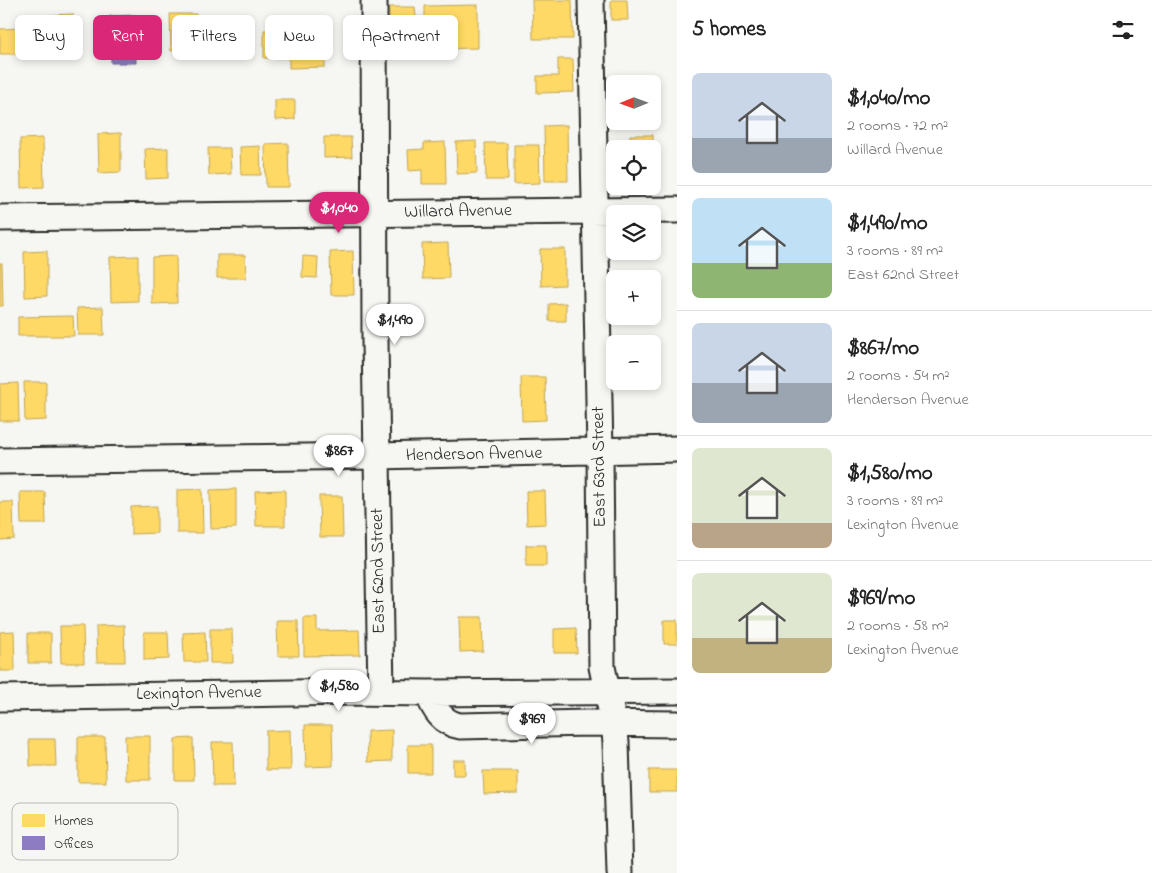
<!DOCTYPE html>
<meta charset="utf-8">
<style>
:root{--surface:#fff;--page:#f6f6f6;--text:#222;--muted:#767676;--line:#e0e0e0;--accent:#db2777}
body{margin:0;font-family:"Indie Flower",sans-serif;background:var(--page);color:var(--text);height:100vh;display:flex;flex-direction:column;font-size:19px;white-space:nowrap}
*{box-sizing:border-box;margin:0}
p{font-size:16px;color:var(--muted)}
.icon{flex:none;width:28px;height:28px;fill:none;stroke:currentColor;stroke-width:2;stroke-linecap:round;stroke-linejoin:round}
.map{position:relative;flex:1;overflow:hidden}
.drawer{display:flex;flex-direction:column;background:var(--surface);width:475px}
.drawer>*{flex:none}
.top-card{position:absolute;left:15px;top:15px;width:475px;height:45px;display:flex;gap:10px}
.needle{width:32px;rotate:269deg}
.tools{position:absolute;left:606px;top:75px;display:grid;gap:10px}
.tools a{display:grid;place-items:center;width:55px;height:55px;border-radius:8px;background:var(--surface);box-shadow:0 2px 8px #0003;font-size:25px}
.price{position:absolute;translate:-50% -42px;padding:0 11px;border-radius:18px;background:#fff;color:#222;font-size:16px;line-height:32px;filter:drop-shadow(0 1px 2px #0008)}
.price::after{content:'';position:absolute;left:50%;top:30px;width:15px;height:11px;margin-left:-8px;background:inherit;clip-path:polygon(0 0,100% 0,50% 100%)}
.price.active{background:var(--accent);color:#fff}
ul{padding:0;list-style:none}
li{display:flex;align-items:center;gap:15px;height:125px;padding:0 15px}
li+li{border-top:1px solid var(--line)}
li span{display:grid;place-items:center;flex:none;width:140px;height:100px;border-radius:8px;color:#555}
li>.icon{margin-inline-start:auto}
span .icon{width:60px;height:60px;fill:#fffc;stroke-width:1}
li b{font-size:21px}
h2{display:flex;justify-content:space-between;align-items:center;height:60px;padding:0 15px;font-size:21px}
.pill{padding:0 18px;border-radius:8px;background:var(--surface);box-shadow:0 2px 8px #0003;font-size:18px;line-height:45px}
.pill.active{background:var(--accent);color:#fff}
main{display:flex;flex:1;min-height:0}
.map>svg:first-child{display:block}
.homes{fill:#ffd966;stroke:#bfa554}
.offices{fill:#8e7cc3;stroke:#706495}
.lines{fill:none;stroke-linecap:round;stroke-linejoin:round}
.minor-casing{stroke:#2b2b2b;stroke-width:29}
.minor{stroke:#f6f6f2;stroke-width:25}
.labels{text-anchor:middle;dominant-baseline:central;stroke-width:5;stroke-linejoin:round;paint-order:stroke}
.street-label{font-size:18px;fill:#2b2b2b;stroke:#f6f6f2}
.key{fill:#f6f6f2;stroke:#b9b9b6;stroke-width:1}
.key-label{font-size:14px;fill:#2b2b2b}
</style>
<main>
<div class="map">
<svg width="677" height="873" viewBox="0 0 677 873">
<rect width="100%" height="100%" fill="#f6f6f2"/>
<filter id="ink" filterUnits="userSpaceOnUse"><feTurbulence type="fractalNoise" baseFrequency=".02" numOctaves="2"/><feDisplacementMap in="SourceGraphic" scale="10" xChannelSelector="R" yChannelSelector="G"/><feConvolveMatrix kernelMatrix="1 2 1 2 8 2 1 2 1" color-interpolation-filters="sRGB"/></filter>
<g filter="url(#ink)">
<path class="homes" d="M532 0H572L573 39H533Z
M611 0H627L628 20H611Z
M478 5V48L389 50V7H415L416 17H425V6Z
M73 14 74 50 51 51 50 15Z
M170 14H196L197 51H171Z
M290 23H325V67L289 68V58H264V30H290Z
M25 28V54H0V29Z
M558 59H573L574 92 537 93V76H558Z
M275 100H295V119L275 120Z
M567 125 568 181H545L544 126Z
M121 133V172L99 173 98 134Z
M630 135H653V177L652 149H630Z
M324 137H351L352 157 324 158Z
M43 138 44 187 21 188 20 139Z
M476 141 477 173 457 174 456 142Z
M445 142 446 184H422V170L409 171 408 150 424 149V143Z
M288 143 289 187H266L265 144Z
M485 143H507L508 180H486Z
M514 145H539L540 183 514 184Z
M260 146 261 175H241L240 147Z
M168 148V178L146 179 145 149Z
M208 148H230L231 174 209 175Z
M448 243 449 278 423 279 422 244Z
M540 249H565V285L541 286Z
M47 251V296L25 297 24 252Z
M353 251 354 295H331L330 252Z
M217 255H245L246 278H217Z
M138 256V301L111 302 110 257Z
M176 256 177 303 152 304V257Z
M303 256 318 257 317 278 302 277Z
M0 263H2L3 306H0Z
M566 303V321H549V304Z
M103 307 104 335H78L77 308Z
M73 316 74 336H18V317Z
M521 377H545L546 420 522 421Z
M24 382H46V420L25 421Z
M18 383 19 421H0V384Z
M202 489 203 533H177V490Z
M236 489V528L211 529 210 490Z
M285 490V526H256L255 491Z
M526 491H545L546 524 527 525Z
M20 492H45L46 524H21Z
M319 496H342L343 537H320Z
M0 502H13L14 539 0 540Z
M157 506V533L131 534V507Z
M526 545H546V566H526Z
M459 617H482L483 651 460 652Z
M304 618H317V631L359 630 360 655 304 656Z
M664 620H677V644H664Z
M277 621H298L299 656H278Z
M124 625 125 662H97L96 626Z
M60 626H83L84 663H61Z
M576 628 577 653H554V629Z
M210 629H232L233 663H210Z
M14 631 15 671H0V632Z
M144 632H168L169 659 144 660Z
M205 632 206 662H184L183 633Z
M28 633H51V663H28Z
M305 725H332L333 766 306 767Z
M290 730 291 770H266V731Z
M392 730V761L368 762 367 731Z
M125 736H150V780H126Z
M78 737H105L106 782H78Z
M193 738 194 780H175V739Z
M29 739H55L56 766H30Z
M212 742H233L234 786H213Z
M408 745H431V773H408Z
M453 760H465V775H453Z
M649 770H677V792H649Z
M483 771H518V793L484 794Z"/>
<path class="offices" d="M136 15V63H111L110 16Z"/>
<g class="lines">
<defs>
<path id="minor" d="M374 0 375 341 381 692
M591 0 600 452 602 667 614 724 616 742 620 873
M0 218 677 210
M0 461 377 456 677 449
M428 693C434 709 442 723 460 726L588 723 677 724
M0 698 348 692 428 693 677 691"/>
</defs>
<use href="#minor" class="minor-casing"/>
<use href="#minor" class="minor"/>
</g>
</g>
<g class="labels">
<g class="street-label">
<text transform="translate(458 212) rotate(-1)">Willard Avenue</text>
<text transform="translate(474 455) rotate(-1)">Henderson Avenue</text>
<text transform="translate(600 467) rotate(-91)">East 63rd Street</text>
<text transform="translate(379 571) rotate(-91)">East 62nd Street</text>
<text transform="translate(199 694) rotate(-1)">Lexington Avenue</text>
</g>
</g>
<rect x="12" y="803" width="166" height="57" rx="8" class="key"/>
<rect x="22" y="814" width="23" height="13" fill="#ffd966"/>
<rect x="22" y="836" width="23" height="14" fill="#8e7cc3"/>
<g class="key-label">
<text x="54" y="825">Homes</text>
<text x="54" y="848">Offices</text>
</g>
</svg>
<div class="tools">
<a><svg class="needle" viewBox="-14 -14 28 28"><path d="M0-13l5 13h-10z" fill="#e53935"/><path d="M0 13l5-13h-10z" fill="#767676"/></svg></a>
<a><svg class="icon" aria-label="locate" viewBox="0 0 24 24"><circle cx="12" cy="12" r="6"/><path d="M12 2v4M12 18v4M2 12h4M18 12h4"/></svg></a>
<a><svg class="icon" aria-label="layers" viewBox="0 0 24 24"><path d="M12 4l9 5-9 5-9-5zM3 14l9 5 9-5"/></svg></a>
<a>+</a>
<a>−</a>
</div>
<b class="price active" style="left:339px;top:234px">$1,040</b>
<b class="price" style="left:395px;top:346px">$1,490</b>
<b class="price" style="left:339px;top:477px">$867</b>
<b class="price" style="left:339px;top:712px">$1,580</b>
<b class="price" style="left:532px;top:745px">$969</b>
<div class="top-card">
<a class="pill">Buy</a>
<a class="pill active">Rent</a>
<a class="pill">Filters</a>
<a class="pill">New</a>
<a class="pill">Apartment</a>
</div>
</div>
<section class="drawer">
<h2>5 homes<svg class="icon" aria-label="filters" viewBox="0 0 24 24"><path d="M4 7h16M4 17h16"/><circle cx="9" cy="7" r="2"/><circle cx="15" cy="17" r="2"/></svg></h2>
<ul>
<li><span style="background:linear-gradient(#c9d6e8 65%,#9aa5b1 0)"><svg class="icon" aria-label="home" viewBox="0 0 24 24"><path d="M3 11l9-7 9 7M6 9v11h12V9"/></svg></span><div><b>$1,040/mo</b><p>2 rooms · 72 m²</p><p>Willard Avenue</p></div></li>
<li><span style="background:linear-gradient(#bfe0f5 65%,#8fb573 0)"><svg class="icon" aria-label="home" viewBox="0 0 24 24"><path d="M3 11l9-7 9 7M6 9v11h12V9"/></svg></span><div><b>$1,490/mo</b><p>3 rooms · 89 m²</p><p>East 62nd Street</p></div></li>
<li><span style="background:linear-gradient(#c9d6e8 60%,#9aa5b1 0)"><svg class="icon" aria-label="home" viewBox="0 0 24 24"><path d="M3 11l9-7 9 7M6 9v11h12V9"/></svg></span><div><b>$867/mo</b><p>2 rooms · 54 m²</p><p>Henderson Avenue</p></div></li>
<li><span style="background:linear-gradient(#dfe7d0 75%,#b9a48a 0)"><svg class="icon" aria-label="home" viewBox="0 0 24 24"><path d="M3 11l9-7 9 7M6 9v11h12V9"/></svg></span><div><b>$1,580/mo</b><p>3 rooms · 89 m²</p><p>Lexington Avenue</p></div></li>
<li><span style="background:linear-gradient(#dfe7d0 65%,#c2b280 0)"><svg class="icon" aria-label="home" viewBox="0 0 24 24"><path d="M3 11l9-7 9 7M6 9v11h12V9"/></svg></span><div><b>$969/mo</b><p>2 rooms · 58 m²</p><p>Lexington Avenue</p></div></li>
</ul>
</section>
</main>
